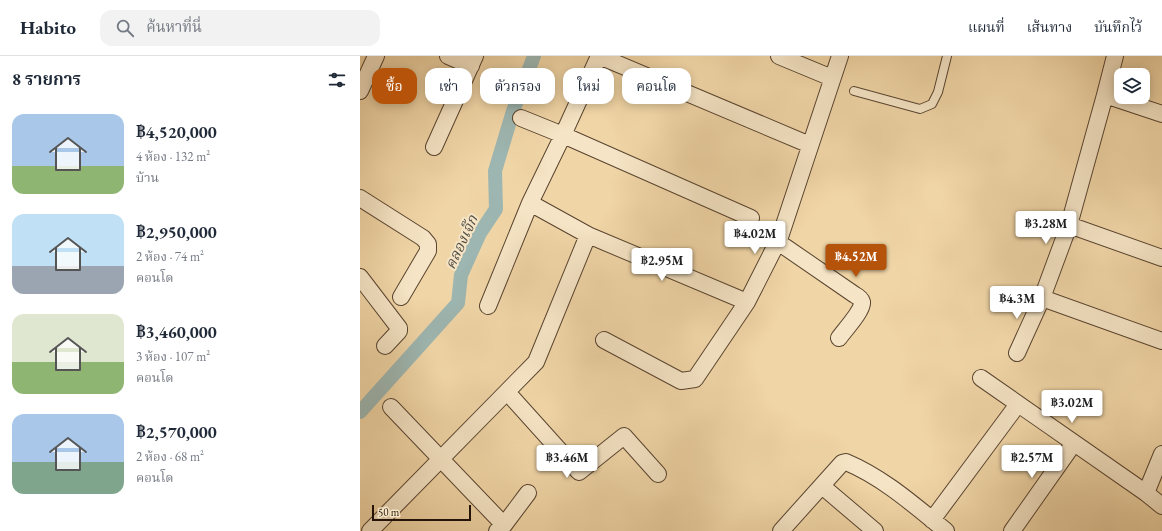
<!DOCTYPE html>
<html lang="th">
<meta charset="utf-8">
<style>
:root{--surface:#fff;--page:#f2f2f3;--text:#1f2937;--muted:#747a83;--line:#e0e1e3;--accent:#b45309}
body{margin:0;font-family:"EB Garamond","Noto Serif Thai",serif;background:var(--page);color:var(--text);height:100vh;display:flex;flex-direction:column;font-size:15px;white-space:nowrap}
*{box-sizing:border-box;margin:0}
p{font-size:13px;color:var(--muted)}
.icon{flex:none;width:22px;height:22px;fill:none;stroke:currentColor;stroke-width:2;stroke-linecap:round;stroke-linejoin:round}
.map{position:relative;flex:1;overflow:hidden}
.sheet{display:flex;flex-direction:column;background:var(--surface);width:360px}
.sheet>*{flex:none}
.guide{position:absolute;left:12px;top:12px;width:380px;height:36px;display:flex;gap:8px}
.buttons{position:absolute;left:754px;top:12px;display:grid;gap:8px}
.buttons a{display:grid;place-items:center;width:36px;height:36px;border-radius:8px;background:var(--surface);box-shadow:0 2px 10px #0003;font-size:20px}
.scale{position:absolute;left:12px;bottom:10px;width:99px;box-sizing:border-box;padding-left:4px;border:2px solid #271409;border-top:0;font-size:11px;line-height:14px;white-space:nowrap;color:#271409;-webkit-text-stroke:3px #f5e4c5;paint-order:stroke}
.price{position:absolute;translate:-50% -34px;padding:0 9px;border-radius:4px;background:#fff;color:#222;font-size:13px;line-height:26px;filter:drop-shadow(0 1px 2px #0008)}
.price::after{content:'';position:absolute;left:50%;top:24px;width:12px;height:9px;margin-left:-6px;background:inherit;clip-path:polygon(0 0,100% 0,50% 100%)}
.price.active{background:var(--accent);color:#fff}
ul{padding:0;list-style:none}
li{display:flex;align-items:center;gap:12px;height:100px;padding:0 12px}
li span{display:grid;place-items:center;flex:none;width:112px;height:80px;border-radius:12px;color:#555}
li>.icon{margin-inline-start:auto}
span .icon{width:48px;height:48px;fill:#fffc;stroke-width:1}
li b{font-size:17px}
h2{display:flex;justify-content:space-between;align-items:center;height:48px;padding:0 12px;font-size:17px}
.tag{padding:0 14px;border-radius:12px;background:var(--surface);box-shadow:0 2px 10px #0003;font-size:14px;line-height:36px}
.tag.active{background:var(--accent);color:#fff}
header{display:flex;align-items:center;gap:24px;box-sizing:border-box;height:56px;padding:0 20px;background:var(--surface);border-bottom:1px solid var(--line)}
header strong{font-size:19px}
nav{display:flex;gap:22px;margin-inline-start:auto;font-size:14px}
.search{width:280px;height:36px;background:var(--page);display:flex;align-items:center;gap:10px;box-sizing:border-box;padding:0 14px;border-radius:12px;color:var(--muted);font-size:15px}
main{display:flex;flex:1;min-height:0}
.map>svg:first-child{display:block}
.lines{fill:none;stroke-linecap:round;stroke-linejoin:round}
.canal{stroke:#9db6b1;stroke-width:14}
.lane-casing{stroke:#594430;stroke-width:10}
.street-casing{stroke:#594430;stroke-width:18}
.lane{stroke:#f5e4c5;stroke-width:8}
.street{stroke:#f5e4c5;stroke-width:16}
.labels{text-anchor:middle;dominant-baseline:central;stroke-width:4;stroke-linejoin:round;paint-order:stroke}
.water-label{font-size:15px;font-style:italic;fill:#504d44;stroke:#f5e4c5}
</style>
<header>
<strong>Habito</strong>
<div class="search"><svg class="icon" aria-label="search" viewBox="0 0 24 24"><circle cx="10" cy="10" r="6"/><path d="M15 15l6 6"/></svg>ค้นหาที่นี่</div>
<nav><a>แผนที่</a><a>เส้นทาง</a><a>บันทึกไว้</a></nav>
</header>
<main>
<section class="sheet">
<h2>8 รายการ<svg class="icon" aria-label="filters" viewBox="0 0 24 24"><path d="M4 7h16M4 17h16"/><circle cx="9" cy="7" r="2"/><circle cx="15" cy="17" r="2"/></svg></h2>
<ul>
<li><span style="background:linear-gradient(#a9c7e8 65%,#8fb573 0)"><svg class="icon" aria-label="home" viewBox="0 0 24 24"><path d="M3 11l9-7 9 7M6 9v11h12V9"/></svg></span><div><b>฿4,520,000</b><p>4 ห้อง · 132 m²</p><p>บ้าน</p></div></li>
<li><span style="background:linear-gradient(#bfe0f5 65%,#9aa5b1 0)"><svg class="icon" aria-label="home" viewBox="0 0 24 24"><path d="M3 11l9-7 9 7M6 9v11h12V9"/></svg></span><div><b>฿2,950,000</b><p>2 ห้อง · 74 m²</p><p>คอนโด</p></div></li>
<li><span style="background:linear-gradient(#dfe7d0 60%,#8fb573 0)"><svg class="icon" aria-label="home" viewBox="0 0 24 24"><path d="M3 11l9-7 9 7M6 9v11h12V9"/></svg></span><div><b>฿3,460,000</b><p>3 ห้อง · 107 m²</p><p>คอนโด</p></div></li>
<li><span style="background:linear-gradient(#a9c7e8 60%,#7fa58c 0)"><svg class="icon" aria-label="home" viewBox="0 0 24 24"><path d="M3 11l9-7 9 7M6 9v11h12V9"/></svg></span><div><b>฿2,570,000</b><p>2 ห้อง · 68 m²</p><p>คอนโด</p></div></li>
</ul>
</section>
<div class="map">
<svg width="802" height="475" viewBox="0 0 802 475">
<rect width="100%" height="100%" fill="#f0d5a6"/>
<filter id="stains"><feTurbulence type="fractalNoise" baseFrequency=".005" numOctaves="4"/><feColorMatrix values="0 0 0 0 .2 0 0 0 0 .09 0 0 0 0 .02 0 0 0 .5 -.17"/></filter>
<radialGradient id="worn" r=".72"><stop offset=".6" stop-color="#630" stop-opacity="0"/><stop offset="1" stop-color="#630" stop-opacity=".3"/></radialGradient>
<g class="lines">
<path class="canal" d="M0 356 98 247 101 219 120 177 136 153 135 115 153 55 174 0"/>
<defs>
<path id="lane" d="M494 35 560 53 572 48 578 36 587 0"/>
<path id="street" d="M88 0 111 10
M419 0 472 22
M755 0 745 39 709 169 682 242 802 285
M0 35 16 0
M745 39 802 58
M161 62 203 79 239 0 450 89
M74 91 115 0
M0 142 63 182 68 188V195L41 241
M709 169 802 202
M228 179 387 246
M418 186 495 239C497 240 501 243 502 246 504 253 483 276 479 282
M0 221 39 272V275L25 290
M128 250 170 147
M244 284 321 325 335 323 387 246 420 181 480 0
M657 297 682 242
M621 322 786 437
M147 336 219 416 264 380 298 418
M31 351 144 469
M802 398 786 437 802 450
M462 430 515 475
M572 464 658 348
M10 475 176 306 228 179 170 147 203 79 391 162
M137 475 144 469 168 437
M421 475 482 407 486 406C524 422 555 450 586 475
M652 475 714 387"/>
</defs>
<use href="#lane" class="lane-casing"/>
<use href="#street" class="street-casing"/>
<use href="#lane" class="lane"/>
<use href="#street" class="street"/>
</g>
<g class="labels">
<g class="water-label">
<text transform="translate(101 186) rotate(-65)">คลองเจ๊ก</text>
</g>
</g>
<rect width="100%" height="100%" filter="url(#stains)"/>
<rect width="100%" height="100%" fill="url(#worn)"/>
</svg>
<div class="buttons">
<a><svg class="icon" aria-label="layers" viewBox="0 0 24 24"><path d="M12 4l9 5-9 5-9-5zM3 14l9 5 9-5"/></svg></a>
</div>
<div class="scale">50 m</div>
<b class="price" style="left:686px;top:189px">฿3.28M</b>
<b class="price" style="left:395px;top:199px">฿4.02M</b>
<b class="price active" style="left:496px;top:222px">฿4.52M</b>
<b class="price" style="left:302px;top:226px">฿2.95M</b>
<b class="price" style="left:657px;top:264px">฿4.3M</b>
<b class="price" style="left:712px;top:368px">฿3.02M</b>
<b class="price" style="left:207px;top:423px">฿3.46M</b>
<b class="price" style="left:672px;top:423px">฿2.57M</b>
<div class="guide">
<a class="tag active">ซื้อ</a>
<a class="tag">เช่า</a>
<a class="tag">ตัวกรอง</a>
<a class="tag">ใหม่</a>
<a class="tag">คอนโด</a>
</div>
</div>
</main>
